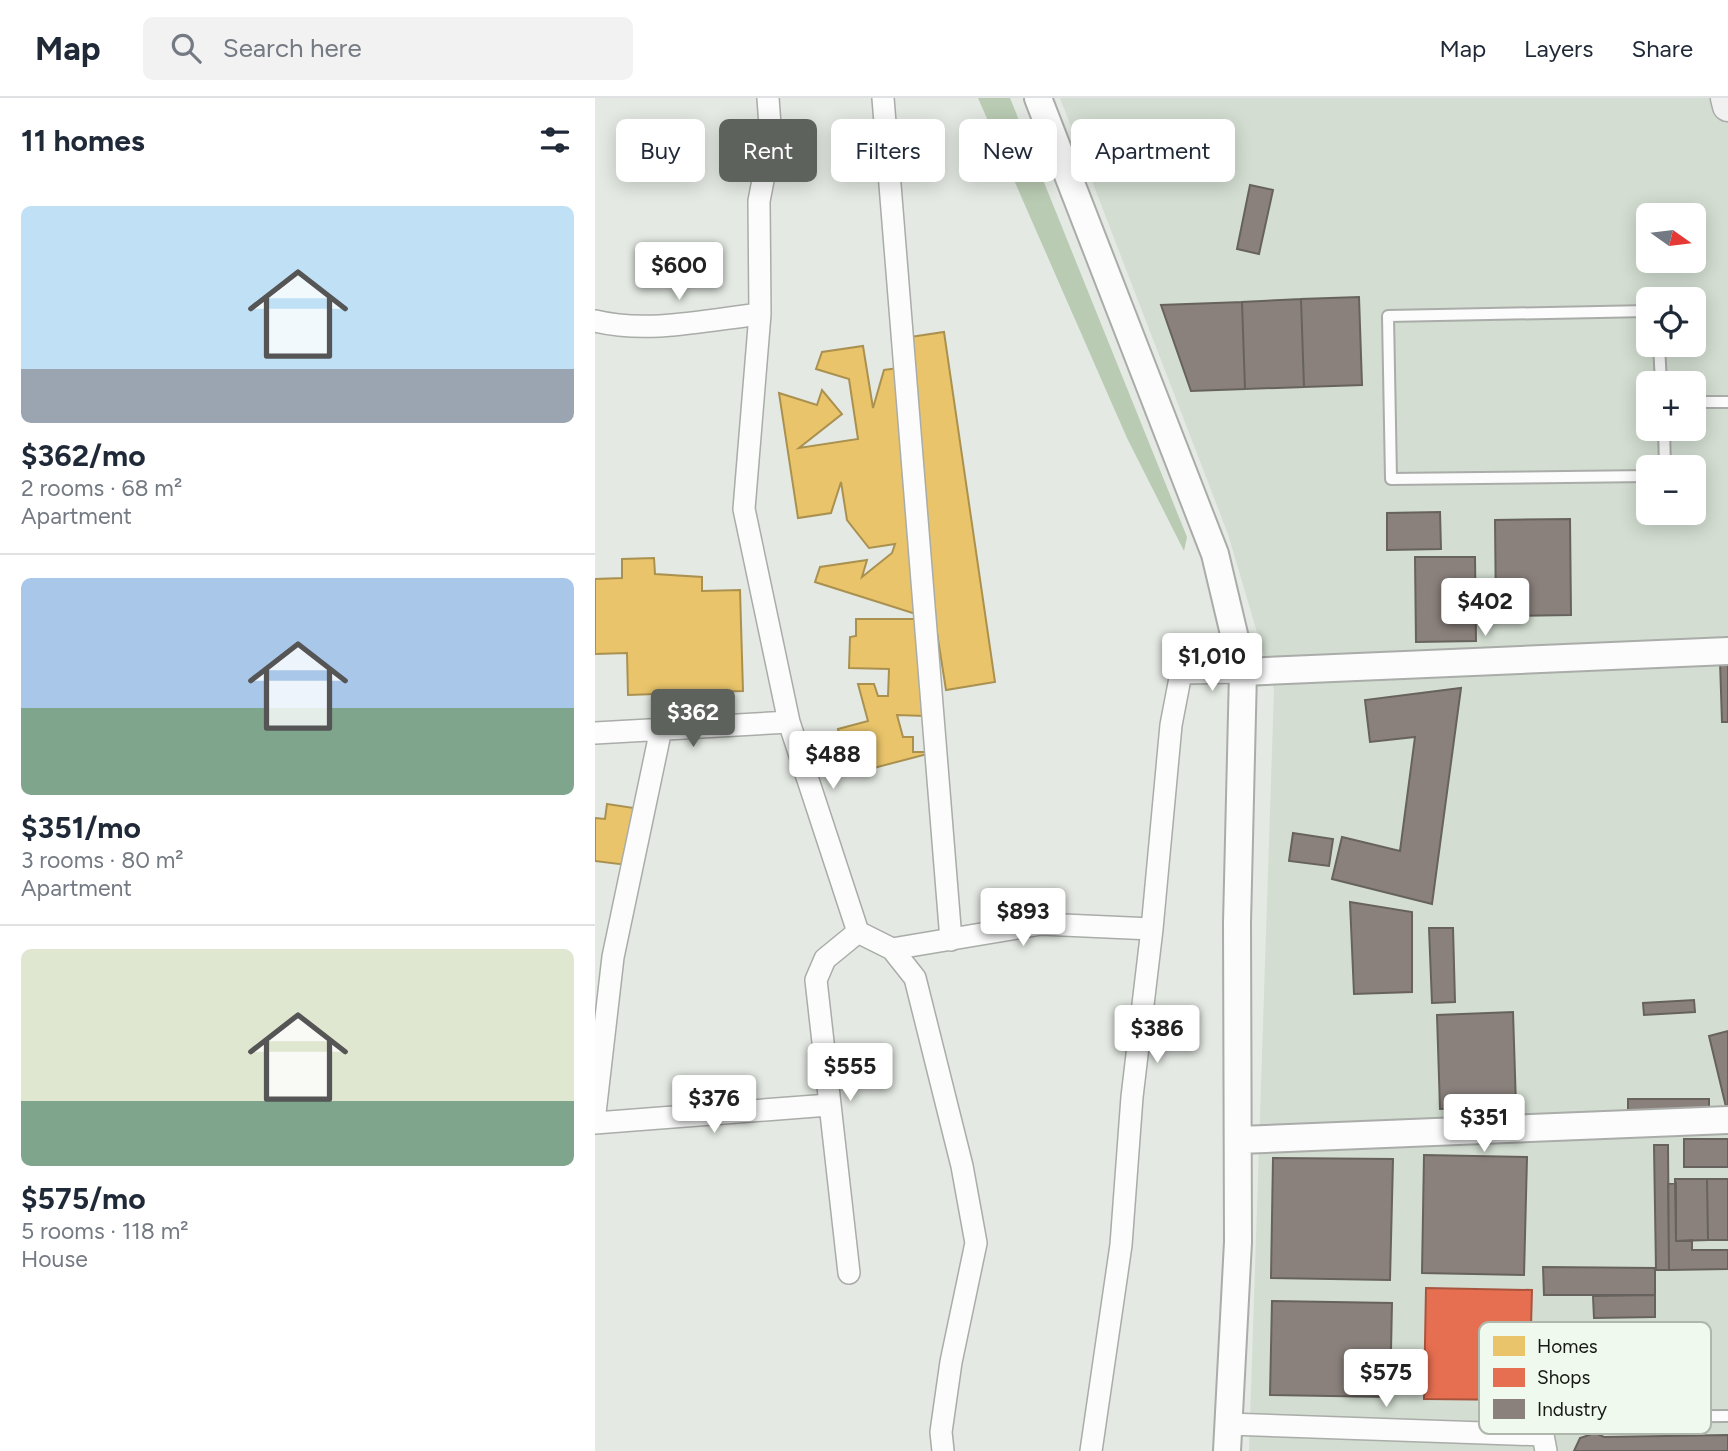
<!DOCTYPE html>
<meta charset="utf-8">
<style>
:root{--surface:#fff;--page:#f2f2f3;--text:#1f2937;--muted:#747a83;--line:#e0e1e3;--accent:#5e625d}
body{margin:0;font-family:Figtree,sans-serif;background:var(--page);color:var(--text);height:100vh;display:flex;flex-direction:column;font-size:26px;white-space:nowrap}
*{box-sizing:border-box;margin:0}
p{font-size:23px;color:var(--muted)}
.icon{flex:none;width:38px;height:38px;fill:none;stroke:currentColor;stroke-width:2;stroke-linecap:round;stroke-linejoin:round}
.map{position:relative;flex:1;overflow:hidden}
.side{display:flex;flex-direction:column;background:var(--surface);width:595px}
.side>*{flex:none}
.top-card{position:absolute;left:21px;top:21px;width:665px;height:63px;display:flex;gap:14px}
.needle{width:46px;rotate:104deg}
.buttons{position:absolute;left:1041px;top:105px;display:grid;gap:14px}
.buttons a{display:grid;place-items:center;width:70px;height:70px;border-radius:10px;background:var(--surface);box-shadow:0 4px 18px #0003;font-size:35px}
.price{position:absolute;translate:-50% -60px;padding:0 16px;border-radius:7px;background:#fff;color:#222;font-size:23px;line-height:46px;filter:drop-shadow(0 2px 4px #0008)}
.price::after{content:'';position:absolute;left:50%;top:42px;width:21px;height:16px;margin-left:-10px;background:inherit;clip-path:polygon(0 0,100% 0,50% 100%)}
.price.active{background:var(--accent);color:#fff}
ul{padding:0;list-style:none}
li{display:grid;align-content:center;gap:14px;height:371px;padding:0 21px}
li+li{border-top:2px solid var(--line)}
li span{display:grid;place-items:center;height:217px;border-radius:10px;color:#555}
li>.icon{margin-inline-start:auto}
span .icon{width:126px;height:126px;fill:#fffc;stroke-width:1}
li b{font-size:30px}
h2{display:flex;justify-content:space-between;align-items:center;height:84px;padding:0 21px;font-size:30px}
.pill{padding:0 24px;border-radius:10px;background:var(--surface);box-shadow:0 4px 18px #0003;font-size:24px;line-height:63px}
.pill.active{background:var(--accent);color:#fff}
header{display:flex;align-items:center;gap:42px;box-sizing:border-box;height:98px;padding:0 35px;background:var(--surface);border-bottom:2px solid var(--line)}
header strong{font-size:33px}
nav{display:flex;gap:38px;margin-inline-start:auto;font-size:24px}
.search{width:490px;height:63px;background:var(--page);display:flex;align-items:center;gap:18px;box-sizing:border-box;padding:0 24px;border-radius:10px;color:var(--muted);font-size:26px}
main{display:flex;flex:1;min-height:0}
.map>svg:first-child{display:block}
.built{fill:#d3ddd1;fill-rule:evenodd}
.forest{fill:#b9cbb3}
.homes{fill:#e9c46a;stroke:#aa9150;stroke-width:2}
.shops{fill:#e76f51;stroke:#a8553f;stroke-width:2}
.industry{fill:#8a817c;stroke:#67625d;stroke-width:2}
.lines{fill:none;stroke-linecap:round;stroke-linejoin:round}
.service-casing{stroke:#a9aca8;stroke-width:14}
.minor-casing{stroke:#a9aca8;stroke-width:24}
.tertiary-casing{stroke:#a9aca8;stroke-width:30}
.secondary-casing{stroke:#a9aca8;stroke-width:33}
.service{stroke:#fbfcfb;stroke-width:10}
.minor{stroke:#fbfcfb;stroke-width:21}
.tertiary{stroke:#fbfcfb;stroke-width:26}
.secondary{stroke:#f2f1f2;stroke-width:30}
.key{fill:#f0f9ed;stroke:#afb6ac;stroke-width:2}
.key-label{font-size:19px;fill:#161915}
</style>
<header>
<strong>Map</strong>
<div class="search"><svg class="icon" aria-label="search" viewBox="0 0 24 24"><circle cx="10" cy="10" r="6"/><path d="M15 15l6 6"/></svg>Search here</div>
<nav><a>Map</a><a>Layers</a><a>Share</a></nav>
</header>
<main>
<section class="side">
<h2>11 homes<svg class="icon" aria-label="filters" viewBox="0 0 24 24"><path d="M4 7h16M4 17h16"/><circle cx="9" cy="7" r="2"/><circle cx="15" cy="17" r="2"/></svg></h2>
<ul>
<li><span style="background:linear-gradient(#bfe0f5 75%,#9aa5b1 0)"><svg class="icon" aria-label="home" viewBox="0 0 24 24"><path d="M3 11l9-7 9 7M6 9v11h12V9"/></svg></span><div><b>$362/mo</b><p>2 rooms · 68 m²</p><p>Apartment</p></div></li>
<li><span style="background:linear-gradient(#a9c7e8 60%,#7fa58c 0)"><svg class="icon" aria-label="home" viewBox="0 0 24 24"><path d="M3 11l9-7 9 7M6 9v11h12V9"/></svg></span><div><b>$351/mo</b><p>3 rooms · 80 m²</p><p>Apartment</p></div></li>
<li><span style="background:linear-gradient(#dfe7d0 70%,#7fa58c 0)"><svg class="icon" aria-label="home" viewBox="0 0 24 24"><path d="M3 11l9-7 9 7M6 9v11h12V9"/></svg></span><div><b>$575/mo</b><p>5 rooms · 118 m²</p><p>House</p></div></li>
</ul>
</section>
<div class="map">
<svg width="1133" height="1353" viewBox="0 0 1133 1353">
<rect width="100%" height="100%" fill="#e4e9e3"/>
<path class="built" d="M465 0H1133V1353H654L679 592 633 436ZM1054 117H1099V163H1054ZM1054 201H1099V247H1054ZM1054 285H1099V331H1054ZM1054 369H1099V415H1054Z"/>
<path class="forest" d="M383 0H415L592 439 589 453 532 340Z"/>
<path class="homes" d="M349 234 400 584 351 592 340 522 220 484 225 469 272 462 267 479 297 455 300 446 274 450 252 422 246 384 236 415 203 420 184 295 222 307 227 292 247 316 204 350 263 341 254 281 221 271 227 254 268 248 278 310 289 272 312 269 308 240Z
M59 460 60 476 107 479V493L145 492 148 593 33 597 32 555 0 556V481L27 480V461Z
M261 521H328L330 618 302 617 308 639H318V654H340L271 672H251L243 631 273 623 263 586H279L283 598H293L294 571 254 570 255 539 261 538Z
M12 706 39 710 32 767 0 763V720L10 721Z"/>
<path class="shops" d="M831 1190 937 1192 934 1302 829 1301Z"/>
<path class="industry" d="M655 87 678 92 664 156 642 151Z
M764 199 767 287 709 289 706 201Z
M706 201 709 289 650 291 647 204Z
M647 204 650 291 596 293 566 207Z
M845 414 846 451 792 452V415Z
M975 421 976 517 901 518 900 422Z
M820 459H880L881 543 821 544Z
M1125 563H1133V624H1127Z
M866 590 837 806 737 781 747 739 805 753 820 639 775 644 770 602Z
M698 735 738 741 734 768 694 763Z
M755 804 817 814V894L759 896Z
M834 830H858L860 904 837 905Z
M1099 902 1100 914 1049 917 1048 905Z
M918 914 921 1008 845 1011 842 917Z
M1133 933V1013H1132L1114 938Z
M1033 1001H1114V1018L1033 1019Z
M1089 1041H1133V1069H1089Z
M1059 1047H1073L1074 1172H1061Z
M829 1057 932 1059 929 1177 827 1175Z
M678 1060 798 1061 795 1182 676 1180Z
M1080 1081H1112L1113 1142 1081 1143Z
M1112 1081H1133V1142H1113Z
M1081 1085V1143L1097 1142V1152H1133V1171L1074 1172 1073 1086Z
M948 1169 1060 1170V1197H949Z
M1060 1197V1219L999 1220 998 1198Z
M677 1203 797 1205 795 1299 675 1297Z
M1000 1335 1009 1339 1133 1337V1353H979L985 1340Z"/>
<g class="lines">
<defs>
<path id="service" d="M1054 213 793 218 796 381 1054 378
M1064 247 1066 285
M1099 304H1133
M1069 331 1070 369
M948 1337 969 1319 1133 1318"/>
<path id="minor" d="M173 0 176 41 164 103 165 216 149 411 194 624 263 834 297 851 320 880 367 1068 381 1145 356 1264 346 1334 348 1353
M288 0 356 842
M0 223C52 236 113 222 165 216
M0 635 194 624
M297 851 446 826 557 831
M0 1015 18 859 66 631
M0 1025 234 1007
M254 1175 221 882 230 861 263 834
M633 1326 948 1337 951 1353
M496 1353 526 1147 537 999 557 831 576 627 586 575 648 574"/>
<path id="tertiary" d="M443 0 620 456 648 574 642 825 643 1144 632 1353
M648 574 1133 553
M644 1042 1133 1022"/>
<path id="secondary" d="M1131 0 1133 8"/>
</defs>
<use href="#service" class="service-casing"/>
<use href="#minor" class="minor-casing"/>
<use href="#tertiary" class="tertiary-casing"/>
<use href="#secondary" class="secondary-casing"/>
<use href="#service" class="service"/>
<use href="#minor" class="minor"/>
<use href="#tertiary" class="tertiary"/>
<use href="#secondary" class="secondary"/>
</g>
<rect x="884" y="1224" width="232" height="112" rx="10" class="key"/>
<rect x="898" y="1238" width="32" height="20" fill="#e9c46a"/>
<rect x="898" y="1270" width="32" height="19" fill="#e76f51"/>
<rect x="898" y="1301" width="32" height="20" fill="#8a817c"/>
<g class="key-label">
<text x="942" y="1255">Homes</text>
<text x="942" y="1286">Shops</text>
<text x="942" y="1318">Industry</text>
</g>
</svg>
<div class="buttons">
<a><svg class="needle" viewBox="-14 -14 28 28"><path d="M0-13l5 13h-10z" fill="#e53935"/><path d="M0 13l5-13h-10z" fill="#747a83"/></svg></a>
<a><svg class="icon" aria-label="locate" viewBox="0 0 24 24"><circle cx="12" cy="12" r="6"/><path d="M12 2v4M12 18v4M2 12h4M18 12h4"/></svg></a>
<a>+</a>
<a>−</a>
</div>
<b class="price" style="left:84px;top:204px">$600</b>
<b class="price" style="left:890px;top:540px">$402</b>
<b class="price" style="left:617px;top:595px">$1,010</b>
<b class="price active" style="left:98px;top:651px">$362</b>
<b class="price" style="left:238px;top:693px">$488</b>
<b class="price" style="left:428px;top:850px">$893</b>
<b class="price" style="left:562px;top:967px">$386</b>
<b class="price" style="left:255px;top:1005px">$555</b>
<b class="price" style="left:119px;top:1037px">$376</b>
<b class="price" style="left:889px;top:1056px">$351</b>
<b class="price" style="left:791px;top:1311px">$575</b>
<div class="top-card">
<a class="pill">Buy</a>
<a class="pill active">Rent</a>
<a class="pill">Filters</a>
<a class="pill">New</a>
<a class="pill">Apartment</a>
</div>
</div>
</main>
